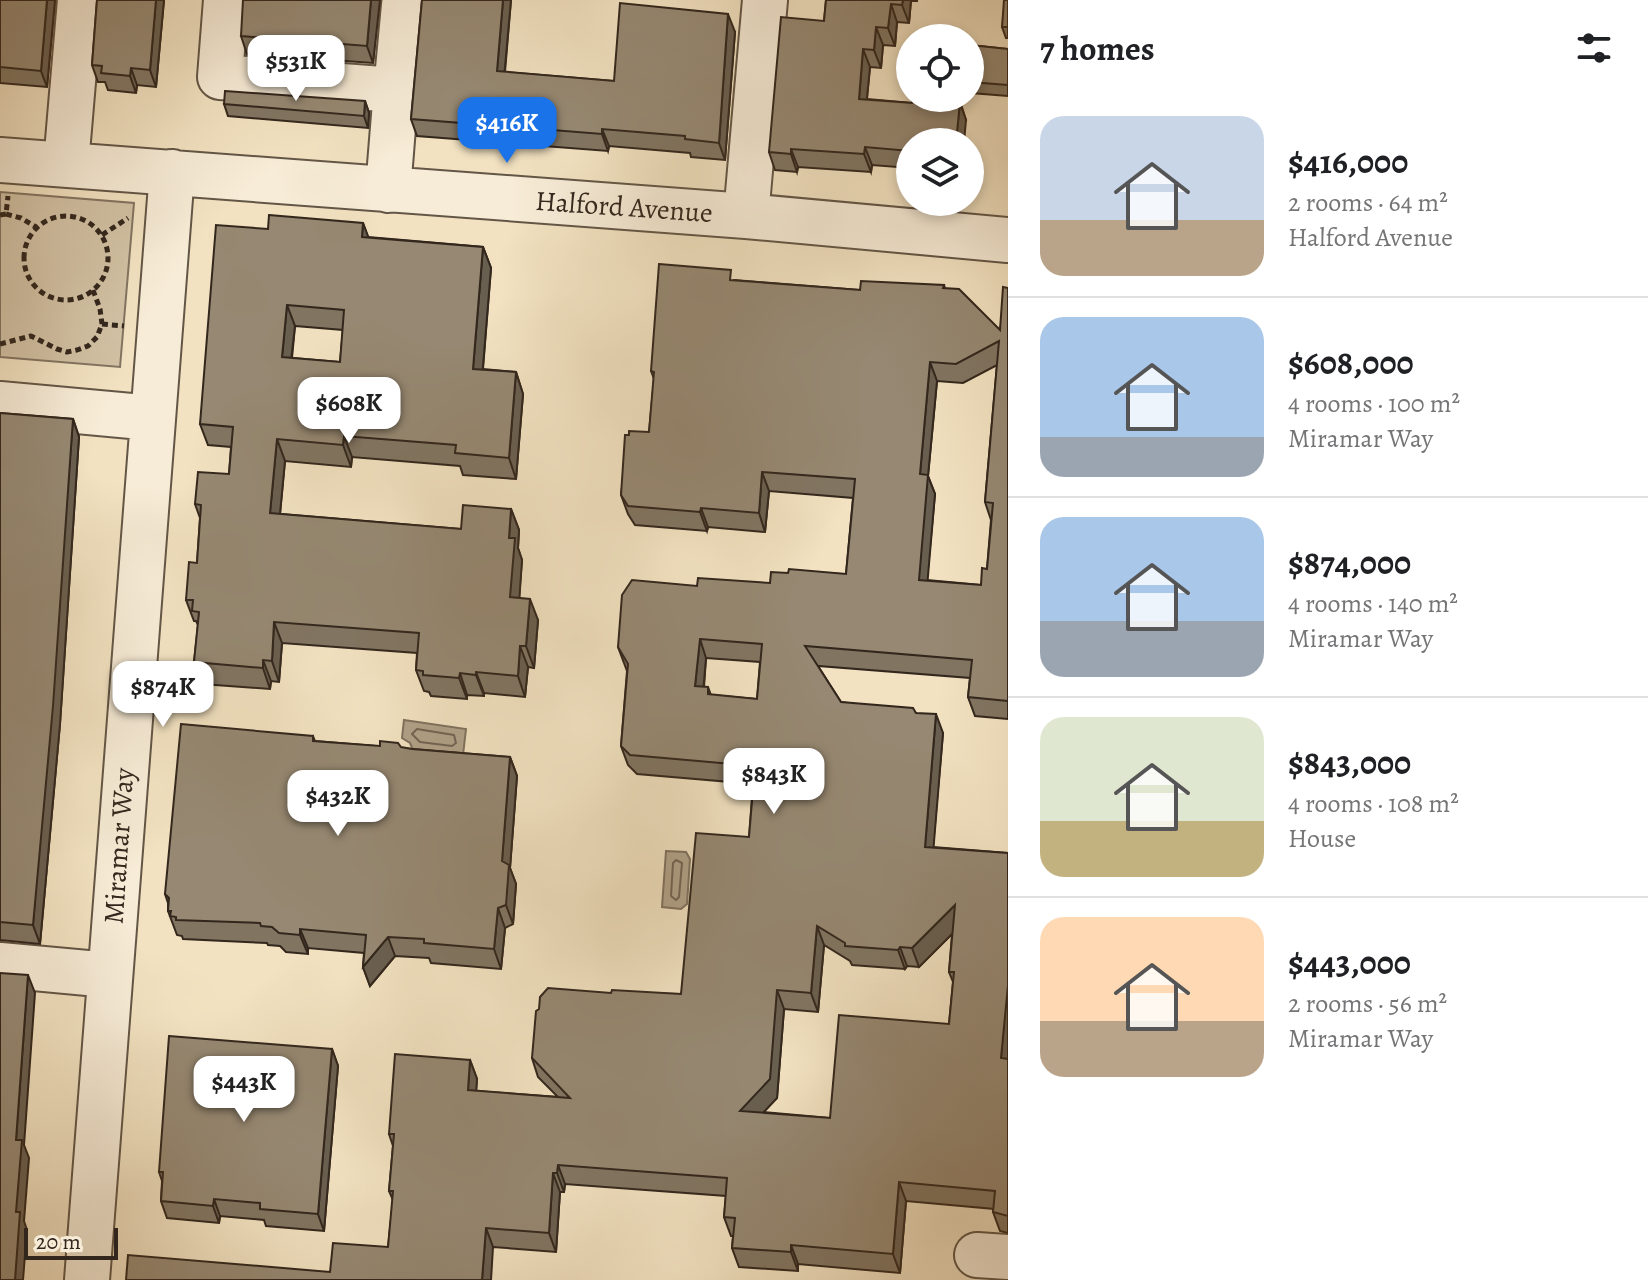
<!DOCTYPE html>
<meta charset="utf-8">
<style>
:root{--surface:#fff;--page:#f2f2f2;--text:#202124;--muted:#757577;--line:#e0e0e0;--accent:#1a73e8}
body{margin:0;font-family:Alegreya,serif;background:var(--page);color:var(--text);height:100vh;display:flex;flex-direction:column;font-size:30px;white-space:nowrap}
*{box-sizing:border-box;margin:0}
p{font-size:26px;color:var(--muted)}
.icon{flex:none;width:44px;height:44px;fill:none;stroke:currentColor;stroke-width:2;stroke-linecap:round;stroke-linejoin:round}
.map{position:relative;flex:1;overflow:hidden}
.details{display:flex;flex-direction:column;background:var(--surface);width:640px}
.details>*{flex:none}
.controls{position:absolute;left:896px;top:24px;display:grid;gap:16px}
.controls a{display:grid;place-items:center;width:88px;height:88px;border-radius:50%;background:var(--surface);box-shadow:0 4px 12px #0003;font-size:40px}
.scale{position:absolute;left:24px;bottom:20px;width:94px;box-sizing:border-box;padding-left:8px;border:4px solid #33271d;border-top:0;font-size:22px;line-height:28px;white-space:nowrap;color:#33271d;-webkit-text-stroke:6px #f7ecd7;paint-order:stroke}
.price{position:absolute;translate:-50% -68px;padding:0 18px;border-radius:16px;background:#fff;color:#222;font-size:26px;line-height:52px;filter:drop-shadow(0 2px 4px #0008)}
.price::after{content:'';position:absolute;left:50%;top:48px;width:24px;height:18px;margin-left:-12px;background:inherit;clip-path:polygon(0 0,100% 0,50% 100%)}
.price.on{background:var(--accent);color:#fff}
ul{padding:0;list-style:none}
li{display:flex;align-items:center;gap:24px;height:200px;padding:0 32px}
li+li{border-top:2px solid var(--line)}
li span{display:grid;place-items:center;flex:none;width:224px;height:160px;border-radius:24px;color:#555}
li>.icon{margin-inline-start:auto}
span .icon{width:96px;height:96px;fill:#fffc;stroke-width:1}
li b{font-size:34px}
h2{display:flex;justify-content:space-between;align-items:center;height:96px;padding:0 32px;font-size:34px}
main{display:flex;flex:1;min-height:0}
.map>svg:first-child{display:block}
.green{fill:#d2c2a5;stroke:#827461;stroke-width:2}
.water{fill:#b1a289;stroke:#7f715e;stroke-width:2}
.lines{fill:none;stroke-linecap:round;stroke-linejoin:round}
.shore{stroke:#726453;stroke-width:2}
.minor-casing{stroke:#635646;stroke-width:48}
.path{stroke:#33271d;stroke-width:5;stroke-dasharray:6 4;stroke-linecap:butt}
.minor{stroke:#f7ecd7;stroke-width:44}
.wall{fill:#817562;stroke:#33271d;stroke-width:2;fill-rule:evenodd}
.shaded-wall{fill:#695f50;stroke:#33271d;stroke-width:2}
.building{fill:#968872;stroke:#33271d;stroke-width:2;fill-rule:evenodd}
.labels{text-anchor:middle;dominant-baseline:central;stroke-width:6;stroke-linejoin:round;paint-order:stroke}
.street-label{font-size:28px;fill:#33271d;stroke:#f7ecd7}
</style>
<main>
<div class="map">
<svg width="1008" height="1280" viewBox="0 0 1008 1280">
<rect width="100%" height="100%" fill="#f2e2c1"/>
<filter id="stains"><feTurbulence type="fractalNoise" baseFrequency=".0025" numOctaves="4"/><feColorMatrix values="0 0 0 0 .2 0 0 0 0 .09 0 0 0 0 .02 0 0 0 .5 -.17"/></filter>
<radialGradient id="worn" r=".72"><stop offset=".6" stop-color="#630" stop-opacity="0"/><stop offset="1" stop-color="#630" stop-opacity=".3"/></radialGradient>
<path class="green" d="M0 192 134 203 120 367 0 357Z"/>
<path class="water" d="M404 720 466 729 463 755 413 750 410 743 402 738Z
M666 851 686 852 690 859 687 904 681 909 662 907Z"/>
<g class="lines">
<path class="shore" d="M417 729 454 735 456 743 452 746 420 742 412 734Z
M676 860 682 863 679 897 676 900 671 896 673 863Z"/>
<defs>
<path id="minor" d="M226 0 220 77 396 90 388 190
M396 90 404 5
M0 160 746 216 1008 240
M66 164 80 0
M746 216 765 0
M0 404 153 418
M0 965 109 975
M977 1255 1008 1257
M87 1280 172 172"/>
</defs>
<use href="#minor" class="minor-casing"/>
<path class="path" d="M6 214 21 218 36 227
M0 215 6 214 8 196
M24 258a42 42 0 1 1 84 0a42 42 0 1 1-84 0Z
M102 235 128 218
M93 290 100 309 102 324
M0 344 31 336 57 349 67 352 77 350 88 346 97 337 102 324 124 326"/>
<use href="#minor" class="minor"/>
</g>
<path class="wall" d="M0 0H55L47 87 0 83Z
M97 0H164L156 87 137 85 136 93 108 90 105 82H98L92 65Z
M422 0H511L505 72 614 81 735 32 725 160 691 157 690 153 609 146 608 151 417 136 411 119Z
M826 0H917V1H911L909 23 897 22 895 46 883 45 881 68 870 67 867 99 912 103 960 102 966 120 910 142V168L872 165 871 172 798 167 797 172 775 170 769 152 824 21Z
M1008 0V38H1006L1002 27Z
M379 3 373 63 247 54 241 36Z
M970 45 1008 49V96L971 93Z
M365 101 369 113 368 128 228 116 224 104Z
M363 223 368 237 483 247 491 268 483 369 516 372 523 394 516 479 463 475 460 466 352 457 351 467 285 461 280 514 461 529 511 509 519 530 518 548 522 560 519 598 538 620 534 668 528 667 525 697 484 693V696L467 695V699L431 696 429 692 424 691 416 670 417 653 282 643 279 682 271 681 270 689 202 684 194 662 198 625 196 621H194L186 600 197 563 200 518 195 504 229 474 231 447 208 445 200 424 268 229ZM295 326 343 330 340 362 292 358Z
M734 280 860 290 944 285 945 288 1000 330 1008 288V719L975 716 968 697 970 678 818 666 841 702 916 713 943 733 933 847 1008 853V1233L1000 1231 993 1212 994 1209 906 1201 900 1273 798 1264V1271L739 1267 732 1248 733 1236H731L724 1217 726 1196 565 1184 564 1192H560L556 1252 493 1247 330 1272 388 1247 393 1200 389 1191 393 1146 389 1134 470 1060 477 1079 476 1091 558 1097 538 1077 532 1058 611 993 681 994 749 837 753 784 637 774 628 765 621 746 627 671 618 647 697 586 770 583 788 573 846 574 853 498 769 491 765 532 708 527 707 531 635 525 628 514 621 495 629 435 649 432 654 379 651 371ZM997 365 985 502 991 520 987 569 981 585 927 580 935 494 928 476 937 381 963 383ZM706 658 760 662 757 699 711 695 708 687H704ZM952 934 949 972 953 982 949 1024 830 1118 763 1112 777 1098 784 1009 818 1012 824 945 850 961 852 965 905 969 907 966 919 967Z
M0 413 73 419 79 437 60 724 40 944 0 940Z
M313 736 315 741 510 757 517 776 510 868 516 884 513 924 505 928 501 969 431 963 429 958 395 956 370 986 363 967 364 953 308 948V954L286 952 280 946 268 945 267 943 183 939 182 936 177 935 168 911V903L165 894Z
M332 1049 338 1066 324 1231 266 1226 264 1220 220 1216 219 1223 167 1218 161 1201 162 1181 159 1172Z"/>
<path class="shaded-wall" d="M47 0H55L47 87 41 71Z
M156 0H164L156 87 150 70Z
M371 0H380L373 63 367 46Z
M503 0H511L503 89 497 71Z
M903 0H911L909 23 902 5Z
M891 4 897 22 895 46 888 28Z
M728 14 735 32 725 160 719 143Z
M876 27 883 45 881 68 874 50Z
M863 49 870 67 865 117 859 99Z
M131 68 137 85 136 93 130 76Z
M365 101 369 113 368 128 364 116Z
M960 102 966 120 964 142H956Z
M602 129 609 146 608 151 602 134Z
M865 147 872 165 871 172 864 154Z
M791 149 798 167 797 172 791 154Z
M363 223 371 244 362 237Z
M483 247 491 268 481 390 473 369Z
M287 305 295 326 289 378 282 357Z
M930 362 937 381 928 476 935 494 926 599 919 580 920 474Z
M516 372 523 394 516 479 509 458Z
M73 419 79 437 60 724 40 944 33 925Z
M344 436 352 457 351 467 343 445Z
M277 439 285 461 278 535 270 513Z
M762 472 769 491 765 532 759 513Z
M701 508 708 527 707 531 700 512Z
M511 509 519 530 518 548 522 560 518 619 510 597 509 538Z
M530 599 538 620 534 668 526 646Z
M274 622 282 643 279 682 272 661Z
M700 639 706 658 702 705 695 686Z
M520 646 528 667 525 697 518 676Z
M263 660 271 681 270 689 263 668Z
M476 672 484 693V696L476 675Z
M460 673 467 695V699L459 678Z
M936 714 943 733 932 866 925 847Z
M510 757 517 776 510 868 516 884 513 924 506 905 502 861Z
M955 905 962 924 919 967 912 948Z
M498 908 505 928 501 969 494 949Z
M817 926 824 945 818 1012 811 993Z
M300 929 308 948V954L300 935Z
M388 937 395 956 370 986 363 967Z
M900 947 907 966 905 969 898 950Z
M28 975 35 993 24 1145 29 1158 24 1221 27 1230 23 1280H15L16 1140Z
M1007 985 1008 986V1077L1001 1058Z
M777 990 784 1009 777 1098 747 1130 740 1111Z
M332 1049 338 1066 324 1231 318 1214Z
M470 1060 477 1079 475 1109 468 1090Z
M558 1165 565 1184 564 1192 557 1173Z
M553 1173 560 1192 556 1252 549 1233Z
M899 1182 906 1201 900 1273 893 1254Z
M214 1199 220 1216 219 1223 213 1206Z
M486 1228 493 1247 491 1280H482Z
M791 1245 798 1264V1271L791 1252Z"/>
<path class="building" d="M0 0H47L41 71 0 67Z
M97 0H156L150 70 131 68 130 76 101 73 102 66 92 65Z
M243 0H371L367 46 241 36Z
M422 0H503L497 71 614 81 620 3 728 14 719 143 685 139V136L602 129V134L411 119Z
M826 0H903L902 5 891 4 888 28 876 27 874 50 863 49 859 99 912 103V98L960 102 956 142H910V151L865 147 864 154 791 149V154L769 152 781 17 824 21Z
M1004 0H1008V27H1002Z
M970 45 1008 49V85L970 82Z
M225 91 365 101 364 116 224 104Z
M269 215 363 223 362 237 483 247 473 369 516 372 509 458 455 453 456 445 344 436 343 445 277 439 270 513 461 529 463 505 511 509 509 538H515L510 597 530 599 526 646H520L518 676 476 672V675L460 673 459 678 423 675V671L416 670 419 633 274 622 272 661 263 660V668L194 662 199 612 192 611 193 600H186L189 562 197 563 201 505 195 504 198 472 229 474 233 427 200 424 216 225 268 229ZM287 305 344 310 340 362 282 357Z
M659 264 731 270 730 280 860 290 861 281 944 285 943 288 959 289 1000 330 1003 287 1008 288V701L968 697 972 660 805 646 841 702 913 708 916 713 936 714 925 847 1008 853V985L1001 1058 1008 1059V1216L993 1212 995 1191 899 1182 893 1254 791 1245V1252L732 1248 735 1218 724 1217 727 1178 558 1165 557 1173H553L549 1233 486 1228 482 1280H126L128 1255 330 1272 333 1243 388 1247 393 1191H389L394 1134H389L395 1054 470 1060 468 1090 570 1098 532 1058 536 1011 539 1009 540 997 548 988 611 993 612 990 681 994 696 833 749 837 755 766 630 755 621 746 628 664 618 647 622 595 632 580 697 586 698 578 770 583 771 572 788 573 789 569 846 574 855 479 762 472 759 513 701 508 700 512 628 506 621 495 625 435H629V431L649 432 654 372 651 371ZM999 341 985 502 993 503 987 569 982 568 981 585 919 580 928 475 920 474 930 362 956 364ZM700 639 762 644 757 699 708 694V687L695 686ZM955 905 949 972H954L949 1024 839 1015 830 1118 740 1111 770 1079 777 990 811 993 817 926 845 943V946L898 950 900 947 912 948Z
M0 413 73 419 53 706 33 925 0 922Z
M181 724 313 736V741L380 746V741L398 743 401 747 412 749 510 757 502 861 509 865 506 905 498 908 494 949 424 943V939L388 937 363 967 366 935 300 929V935L279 933 272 927 261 926 260 923 176 920V917L170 916 171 911H168L169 898 165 894Z
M0 973 28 975 16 1140H22L16 1212H20L15 1280H0Z
M169 1036 332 1049 318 1214 260 1209V1203L214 1199 213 1206 161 1201 163 1172H159Z"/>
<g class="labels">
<g class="street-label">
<text transform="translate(624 207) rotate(4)">Halford Avenue</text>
<text transform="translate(119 846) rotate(-86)">Miramar Way</text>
</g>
</g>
<rect width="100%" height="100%" filter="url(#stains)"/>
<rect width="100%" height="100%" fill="url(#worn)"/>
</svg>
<div class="controls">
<a><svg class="icon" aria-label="locate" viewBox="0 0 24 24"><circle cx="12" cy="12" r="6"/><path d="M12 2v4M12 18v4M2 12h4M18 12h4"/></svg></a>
<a><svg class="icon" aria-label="layers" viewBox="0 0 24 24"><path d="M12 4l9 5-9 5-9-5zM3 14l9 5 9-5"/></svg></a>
</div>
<div class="scale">20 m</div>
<b class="price" style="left:296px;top:103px">$531K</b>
<b class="price on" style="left:507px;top:165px">$416K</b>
<b class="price" style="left:349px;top:445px">$608K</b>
<b class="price" style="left:163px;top:729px">$874K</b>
<b class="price" style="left:774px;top:816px">$843K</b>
<b class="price" style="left:338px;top:838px">$432K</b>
<b class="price" style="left:244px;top:1124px">$443K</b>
</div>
<section class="details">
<h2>7 homes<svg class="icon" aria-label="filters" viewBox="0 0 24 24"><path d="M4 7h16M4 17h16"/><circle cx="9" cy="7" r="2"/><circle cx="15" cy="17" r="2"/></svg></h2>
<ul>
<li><span style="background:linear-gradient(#c9d6e8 65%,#b9a48a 0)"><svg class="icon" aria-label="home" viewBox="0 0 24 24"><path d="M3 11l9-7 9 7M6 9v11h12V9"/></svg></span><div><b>$416,000</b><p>2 rooms · 64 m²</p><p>Halford Avenue</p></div></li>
<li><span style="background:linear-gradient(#a9c7e8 75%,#9aa5b1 0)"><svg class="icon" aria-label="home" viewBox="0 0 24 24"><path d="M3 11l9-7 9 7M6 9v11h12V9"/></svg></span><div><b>$608,000</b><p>4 rooms · 100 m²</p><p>Miramar Way</p></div></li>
<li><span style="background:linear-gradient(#a9c7e8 65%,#9aa5b1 0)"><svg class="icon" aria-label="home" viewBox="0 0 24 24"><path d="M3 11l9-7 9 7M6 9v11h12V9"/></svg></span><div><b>$874,000</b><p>4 rooms · 140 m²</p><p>Miramar Way</p></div></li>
<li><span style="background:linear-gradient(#dfe7d0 65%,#c2b280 0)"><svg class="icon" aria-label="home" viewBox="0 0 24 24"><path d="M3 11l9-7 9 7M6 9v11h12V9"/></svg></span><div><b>$843,000</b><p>4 rooms · 108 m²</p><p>House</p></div></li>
<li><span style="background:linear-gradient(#ffd9b3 65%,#b9a48a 0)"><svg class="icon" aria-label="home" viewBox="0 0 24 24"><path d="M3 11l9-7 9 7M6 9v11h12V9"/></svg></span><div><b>$443,000</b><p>2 rooms · 56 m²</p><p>Miramar Way</p></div></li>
</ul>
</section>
</main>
